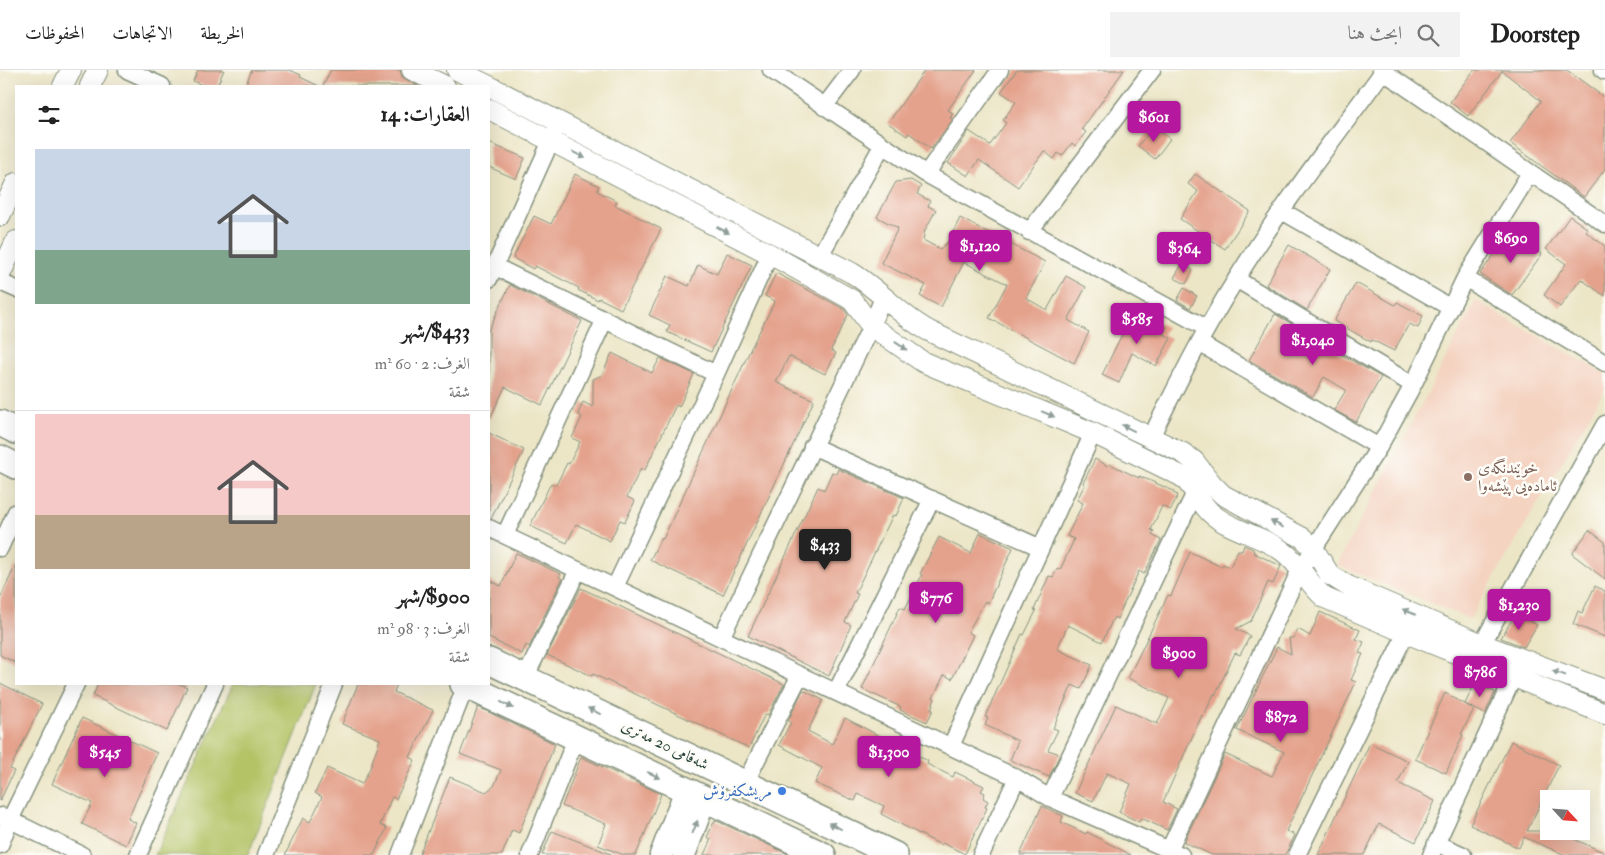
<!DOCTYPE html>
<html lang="ar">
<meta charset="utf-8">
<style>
:root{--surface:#fff;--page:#f2f2f2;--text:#222;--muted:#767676;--line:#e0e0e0;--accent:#b5179e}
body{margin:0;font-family:"IM FELL Double Pica",Amiri,serif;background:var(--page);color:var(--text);direction:rtl;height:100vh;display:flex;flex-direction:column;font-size:19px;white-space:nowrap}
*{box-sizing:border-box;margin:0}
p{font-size:16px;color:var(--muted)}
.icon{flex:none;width:28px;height:28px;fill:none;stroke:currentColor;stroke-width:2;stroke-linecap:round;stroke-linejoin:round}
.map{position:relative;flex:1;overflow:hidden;direction:ltr}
.sheet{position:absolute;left:15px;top:15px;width:475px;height:600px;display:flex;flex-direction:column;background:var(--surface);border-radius:0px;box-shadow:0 5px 20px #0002;direction:rtl}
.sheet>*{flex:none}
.needle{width:32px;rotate:116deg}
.buttons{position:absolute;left:1540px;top:720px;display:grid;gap:10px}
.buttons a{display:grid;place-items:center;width:50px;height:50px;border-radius:0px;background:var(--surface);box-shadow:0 5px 20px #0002;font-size:25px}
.price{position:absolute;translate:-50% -42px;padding:0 11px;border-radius:5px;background:var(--accent);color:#fff;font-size:16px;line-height:32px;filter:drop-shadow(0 1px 2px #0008)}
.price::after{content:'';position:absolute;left:50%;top:30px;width:15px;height:11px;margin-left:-8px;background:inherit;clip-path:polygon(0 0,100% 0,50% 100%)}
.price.on{background:#222;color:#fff}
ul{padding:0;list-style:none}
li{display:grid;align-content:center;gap:10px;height:265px;padding:0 20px}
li+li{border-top:1px solid var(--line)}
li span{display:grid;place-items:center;height:155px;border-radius:0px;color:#555}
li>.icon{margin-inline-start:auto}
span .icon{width:90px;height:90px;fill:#fffc;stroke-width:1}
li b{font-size:21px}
h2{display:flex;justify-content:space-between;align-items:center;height:60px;padding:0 20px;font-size:21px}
header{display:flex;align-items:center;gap:30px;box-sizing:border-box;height:70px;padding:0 25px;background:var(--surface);border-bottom:1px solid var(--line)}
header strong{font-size:24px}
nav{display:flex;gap:28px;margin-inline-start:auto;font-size:18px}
.search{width:350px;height:45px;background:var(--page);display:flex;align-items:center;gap:12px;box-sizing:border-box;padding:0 18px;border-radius:0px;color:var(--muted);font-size:19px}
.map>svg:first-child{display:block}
.built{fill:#f4d3c1}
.green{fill:#b4c366;stroke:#6a804d}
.building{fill:#e4a28c}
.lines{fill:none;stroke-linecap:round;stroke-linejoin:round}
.minor-casing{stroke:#86927e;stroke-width:19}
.tertiary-casing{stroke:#86927e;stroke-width:22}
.secondary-casing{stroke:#86927e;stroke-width:25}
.primary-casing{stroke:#86927e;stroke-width:28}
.minor{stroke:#fff;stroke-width:16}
.tertiary{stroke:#fff;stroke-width:20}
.secondary{stroke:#fff;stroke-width:22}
.primary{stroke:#fff;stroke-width:25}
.oneway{fill:#8f9e9a}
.education-dot{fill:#8d6e63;stroke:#fdfcf7;stroke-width:2}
.shop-dot{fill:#3f7fe0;stroke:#fdfcf7;stroke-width:2}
.labels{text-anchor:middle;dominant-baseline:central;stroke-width:5;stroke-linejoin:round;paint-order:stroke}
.education-label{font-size:16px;fill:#785e54;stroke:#fdfcf7;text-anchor:start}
.street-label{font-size:16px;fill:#1f3d34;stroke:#fdfcf7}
.shop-label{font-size:16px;fill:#366cbe;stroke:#fdfcf7;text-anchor:end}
</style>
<header>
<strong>Doorstep</strong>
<div class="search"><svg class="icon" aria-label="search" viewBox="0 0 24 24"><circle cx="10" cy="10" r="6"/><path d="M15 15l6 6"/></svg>ابحث هنا</div>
<nav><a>الخريطة</a><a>الاتجاهات</a><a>المحفوظات</a></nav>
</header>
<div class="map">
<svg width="1605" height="785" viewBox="0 0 1605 785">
<rect width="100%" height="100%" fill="#fdfcf7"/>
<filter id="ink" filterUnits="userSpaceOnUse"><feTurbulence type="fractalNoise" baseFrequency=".02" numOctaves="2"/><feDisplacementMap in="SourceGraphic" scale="10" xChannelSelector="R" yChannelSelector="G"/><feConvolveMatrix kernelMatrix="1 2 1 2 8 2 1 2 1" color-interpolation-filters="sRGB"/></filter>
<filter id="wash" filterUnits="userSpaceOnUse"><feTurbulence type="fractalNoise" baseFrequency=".0096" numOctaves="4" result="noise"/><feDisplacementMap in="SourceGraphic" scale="20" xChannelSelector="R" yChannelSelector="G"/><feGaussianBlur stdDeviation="1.12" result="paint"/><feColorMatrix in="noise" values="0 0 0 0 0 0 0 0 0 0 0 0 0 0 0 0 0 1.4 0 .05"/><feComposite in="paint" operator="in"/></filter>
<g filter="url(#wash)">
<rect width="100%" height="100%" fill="#ece6c7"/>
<path class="built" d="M1476 231 1605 304V319L1470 549 1337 495Z"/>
<path class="green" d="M233 614H316L248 785H155Z"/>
<g id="blocks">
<path class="building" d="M198 0H224L217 16H204L193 11Z
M252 0H290L301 5 300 7 319 16H245Z
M331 0H400L402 7 418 16H323Z
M925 0H976L948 40 953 43 950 48 953 49 931 79 909 63 907 66 888 53Z
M1017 0H1124L1082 59 1086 62 1075 76 1072 73 1062 86 1058 83 1054 89 1044 81 1018 117 979 90 968 106 948 93 969 61 990 75 1006 53 1003 50 1016 32 1001 22Z
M1474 0H1567L1605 28V99L1584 127 1510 73 1541 31 1502 1 1468 46 1450 32Z
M1154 56 1170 69 1155 89 1138 76Z
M489 73 525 88 516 109 489 97Z
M575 104 599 116 597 121 617 131 615 135 661 159 621 239 599 228 598 230 578 220 579 218 535 196 533 199 513 188 534 146 551 154Z
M1195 104 1250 141 1225 179 1180 149 1198 121 1188 114Z
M911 110 921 116 917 124 930 131 928 136 936 140 925 160 923 170 940 179 948 172 960 148 1045 192 1026 228 1047 240 1066 206 1086 217 1068 250 1089 262 1074 293 989 248 1007 214 985 203 964 192 941 237 920 226 926 215 881 193 898 158 877 147 896 112Z
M1570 146 1588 159 1586 162 1605 176V226L1581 209 1560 237 1544 225 1566 194 1546 179Z
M1510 162 1542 184 1512 225 1480 204Z
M1289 175 1330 199 1307 240 1266 215Z
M727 183 752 195 711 282 667 262 670 255 649 245 667 206 689 216 698 195 717 204Z
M1182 194 1193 200 1186 214 1174 208Z
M776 203 844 239 848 245 831 280 836 283 825 304 789 286 776 312 814 330 723 525 650 490 661 468 663 469 752 276 775 231 765 226Z
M1356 213 1395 235 1397 232 1423 246 1418 258 1409 254 1394 281 1372 270 1371 272 1334 251Z
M510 215 582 251 542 335 505 317 489 350V259Z
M1184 218 1197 226 1190 238 1177 230Z
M1134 240 1167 257 1163 264 1171 268 1156 296 1132 283 1119 313 1102 305Z
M1275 244 1297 257 1296 259 1381 307 1356 352 1334 340 1346 320 1324 307 1313 327 1249 290Z
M612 283 652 303 660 288 694 304 679 337 676 335 645 400 641 398 627 427 635 431 625 452 620 450 610 471 576 454 567 473 530 456 551 413 556 415 567 393 569 394 580 372 572 368 582 347 578 344 583 332 593 337V309L602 305Z
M489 363 524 380 491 449 489 448Z
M1095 389 1108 396 1110 394 1139 408V406L1174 421 1173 423 1178 425 1171 440 1162 436 1151 460 1154 461 1152 465 1161 470 1144 504 1139 501 1117 549 1114 547 1102 572 1068 555 1057 579 1092 595 1081 619 1072 615 1053 658 1058 660 1048 680 1060 684 1049 707 1010 690 1018 671 985 655 988 648 985 647 1022 564 1024 565 1036 541 1034 540 1049 506 1053 507 1057 499 1060 500 1072 474 1074 469 1067 466 1083 433 1077 430 1085 414 1083 413Z
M838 399 904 428 896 446 893 445 855 523 858 524 845 552 851 555 829 606 748 566 818 417 824 420 832 402 836 404Z
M1589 460 1605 472V509L1572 484Z
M980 463 1013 478 988 533 985 531 968 562 973 565 952 609 944 605 933 628 935 629 931 639 933 640 927 652 900 640 901 637 862 619 900 537 905 539 922 505 920 504 939 467 971 483Z
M1244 475 1253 479 1254 483 1281 496 1273 514 1268 512 1251 551 1236 559 1250 566 1240 585 1235 583 1215 625 1214 624 1204 645H1202L1163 732 1177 739 1167 760 1141 748 1139 752 1119 742 1131 714 1107 703 1093 731 1075 723 1116 635 1157 654 1169 628 1128 608 1168 525 1171 526 1190 482 1222 497 1223 494 1230 497 1238 480 1242 481Z
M516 483 561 504 559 507 562 509 529 577 526 575 522 584 489 568V510L501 516Z
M16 494V593L0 585V529Z
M1595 516 1605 521V567L1573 554 1578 541 1582 543Z
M581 518 784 614 768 645 766 644 763 648 749 678 593 604 592 606 547 585Z
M1320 542 1360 560 1356 569 1364 572 1359 583 1363 584 1351 610 1356 612 1286 761 1295 765 1285 785H1212L1184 772 1225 684 1272 706 1284 682 1237 660 1277 577 1291 584 1289 568H1294L1298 559 1310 566Z
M1516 543 1537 555 1524 577 1501 568Z
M0 613 42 634 10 699 14 701 0 731Z
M1475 613 1495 622 1485 644 1465 634Z
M98 614H180L187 617 167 661 93 626Z
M358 614H397L394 622 433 640 410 687 415 690 396 729 392 727 380 755 387 758 374 785H285L303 748 310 752 322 727 315 723 327 698 362 714 370 698 380 669 342 654Z
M803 620 823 630 808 661 832 674 845 648 928 691 927 694 953 707 955 702 984 716 981 721 985 723 983 728 988 731 985 737 987 738 965 784 942 773 941 775 881 744 884 736 858 724 855 731 815 713 822 698 779 675 791 652 788 651Z
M1445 623 1474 639 1461 664 1463 665 1446 703 1415 689Z
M478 637 555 674 519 763 512 760 502 785H419L450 707 486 722 494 716 501 700 460 684Z
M82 648 157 683 128 749 136 753 126 775 82 754 92 733 52 714Z
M1511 671 1559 695 1527 761H1564L1563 764 1605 783V785H1565L1524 767 1519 778 1470 755Z
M1370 673 1408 691 1398 713 1435 731 1416 772 1379 754 1364 785H1318Z
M581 687 661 724 636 785H624L598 775 606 754 562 736Z
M1042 736 1063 746 1061 752 1086 764 1087 762 1131 785H1020Z
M715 750 790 785H704L711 769 707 767Z
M552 761 611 784V785H542Z"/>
</g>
</g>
<g filter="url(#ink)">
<use href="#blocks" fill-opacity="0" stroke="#86927e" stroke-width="1"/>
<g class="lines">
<defs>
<path id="minor" d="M127 0 162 16
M771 0 926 104 1206 258
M1381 0 1605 154
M1603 0 1605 1
M824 37 852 0
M926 104 1000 0
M1282 141 1451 238
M1029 162 1152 0
M819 187 882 76
M494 196 716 304
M1465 208 1605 293
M489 209 559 53
M1236 209 1413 315
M0 212 16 219
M1199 273 1379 377
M1150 369C1177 315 1203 262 1235 211 1280 138 1333 70 1384 0
M812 376 1041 478
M489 458 1017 708 1050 728 1181 785
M505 465 605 249
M0 478 16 442
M615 517 716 304 770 184
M721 568 871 256 883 228
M1482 574 1605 354
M525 608 578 500
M836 622 932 429
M951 676 1093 363
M745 713 800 605
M1050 728 1200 412
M2 746 82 785
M1436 773 1463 785
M0 775 10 750 76 614
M1169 780 1300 500 1379 377 1413 315 1465 208 1530 103
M138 785 215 614
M266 785 334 614
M400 785 466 615
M530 785 576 668
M981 785 1017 708
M1297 785 1406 563
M1431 785 1519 595"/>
<path id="tertiary" d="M412 0 445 16
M457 0 489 16
M63 16 71 0
M90 16 98 0
M489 16 852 203C880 220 900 246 929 261L1183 383 1194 391 1212 414 1223 425 1303 468 1313 478 1330 505 1348 516 1482 574 1605 620
M489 39 770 184 852 230 871 256 923 292 1093 363 1181 406C1195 417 1199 433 1212 444 1232 461 1260 465 1281 480 1299 492 1308 514 1325 528L1406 563 1605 644
M0 146 16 113
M0 205 16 171"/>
<path id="secondary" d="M661 785 686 720
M684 785 705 729"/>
<path id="primary" d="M0 353 16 361
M0 388 16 396
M489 591 895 785
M463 614 823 785"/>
</defs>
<use href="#minor" class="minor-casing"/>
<use href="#tertiary" class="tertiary-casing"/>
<use href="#secondary" class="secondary-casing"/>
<use href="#primary" class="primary-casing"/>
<use href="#minor" class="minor"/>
<use href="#tertiary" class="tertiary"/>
<use href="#secondary" class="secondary"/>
<use href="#primary" class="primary"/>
</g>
<defs><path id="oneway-solid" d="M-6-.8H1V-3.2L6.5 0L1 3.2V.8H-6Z" transform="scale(1.25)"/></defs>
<g class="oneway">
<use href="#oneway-solid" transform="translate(579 85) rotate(27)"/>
<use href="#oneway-solid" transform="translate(723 160) rotate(27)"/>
<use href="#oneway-solid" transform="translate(901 276) rotate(34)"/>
<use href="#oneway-solid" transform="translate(1048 344) rotate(23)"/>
<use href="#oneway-solid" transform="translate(1128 358) rotate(-154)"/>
<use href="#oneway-solid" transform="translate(1277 454) rotate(-152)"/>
<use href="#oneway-solid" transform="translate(1409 542) rotate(-157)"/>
<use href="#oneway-solid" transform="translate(1559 603) rotate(-160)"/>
<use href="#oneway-solid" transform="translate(507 635) rotate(26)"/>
<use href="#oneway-solid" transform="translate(594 641) rotate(-154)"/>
<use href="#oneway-solid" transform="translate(654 705) rotate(25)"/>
<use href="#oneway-solid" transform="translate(835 756) rotate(-154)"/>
<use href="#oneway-solid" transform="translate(695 757) rotate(-69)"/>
</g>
</g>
<circle class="education-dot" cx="1468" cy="407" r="5"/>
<circle class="shop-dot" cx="782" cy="721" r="5"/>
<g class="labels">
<g class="education-label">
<text x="1478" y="398">خوێندنگەی<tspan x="1478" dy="18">ئامادەیی پێشەوا</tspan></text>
</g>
<g class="street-label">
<text transform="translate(665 675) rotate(26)">شەقامی 20 مەتری</text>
</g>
<g class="shop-label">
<text x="772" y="721">مریشکفرۆش</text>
</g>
</g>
</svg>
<div class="buttons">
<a><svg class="needle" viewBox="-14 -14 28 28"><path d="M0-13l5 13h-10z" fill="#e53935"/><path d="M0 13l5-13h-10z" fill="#767676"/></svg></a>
</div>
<b class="price" style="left:1154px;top:73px">$601</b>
<b class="price" style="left:1511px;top:194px">$690</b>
<b class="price" style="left:980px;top:202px">$1,120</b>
<b class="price" style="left:1184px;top:204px">$364</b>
<b class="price" style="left:1137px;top:275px">$585</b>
<b class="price" style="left:1313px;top:296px">$1,040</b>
<b class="price on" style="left:825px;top:501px">$433</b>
<b class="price" style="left:936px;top:554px">$776</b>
<b class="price" style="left:1519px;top:561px">$1,230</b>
<b class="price" style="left:1179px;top:609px">$900</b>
<b class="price" style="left:1480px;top:628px">$786</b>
<b class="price" style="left:1281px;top:673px">$872</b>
<b class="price" style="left:105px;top:708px">$545</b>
<b class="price" style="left:889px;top:708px">$1,300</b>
<section class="sheet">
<h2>العقارات: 14<svg class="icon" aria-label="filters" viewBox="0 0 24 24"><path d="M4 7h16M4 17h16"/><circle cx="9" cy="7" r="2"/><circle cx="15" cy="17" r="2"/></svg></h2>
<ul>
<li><span style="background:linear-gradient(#c9d6e8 65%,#7fa58c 0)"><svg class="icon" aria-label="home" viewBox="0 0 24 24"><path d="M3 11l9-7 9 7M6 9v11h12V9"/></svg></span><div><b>$433/شهر</b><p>الغرف: 2 · 60 m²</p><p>شقة</p></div></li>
<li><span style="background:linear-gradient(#f6c9c9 65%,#b9a48a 0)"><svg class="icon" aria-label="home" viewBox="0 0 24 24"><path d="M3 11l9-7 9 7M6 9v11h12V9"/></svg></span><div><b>$900/شهر</b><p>الغرف: 3 · 98 m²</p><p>شقة</p></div></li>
</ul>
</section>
</div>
